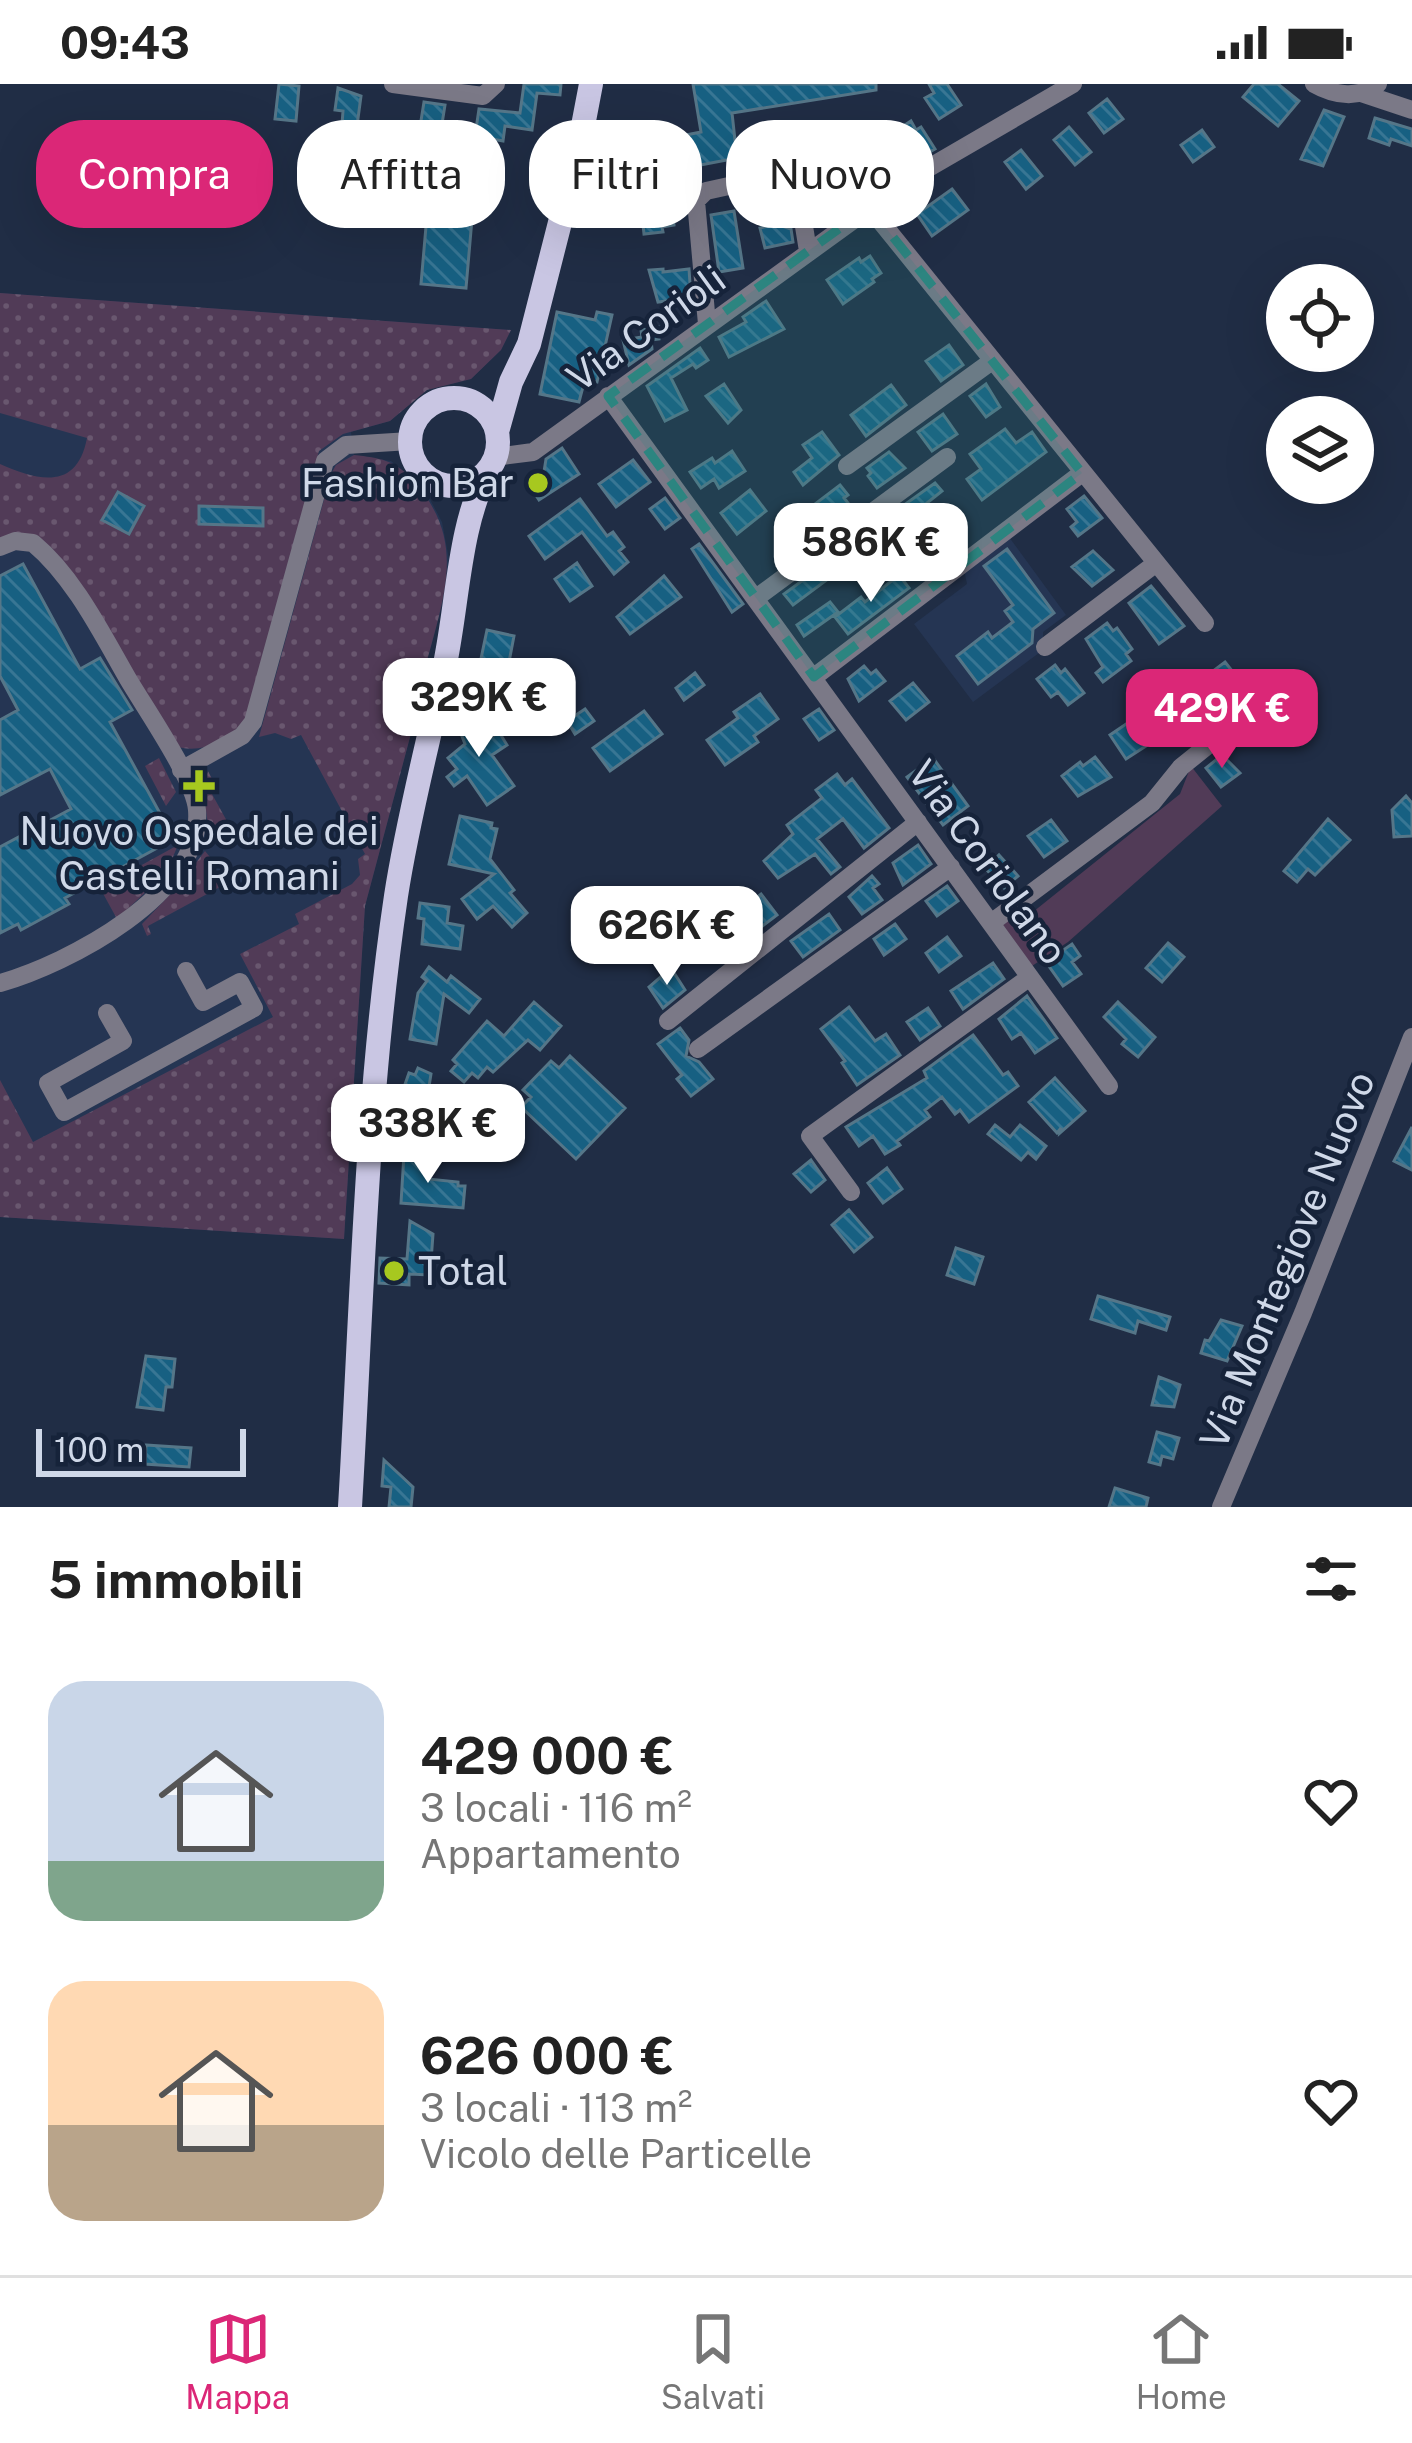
<!DOCTYPE html>
<html lang="it">
<meta charset="utf-8">
<style>
:root{--surface:#fff;--page:#f2f2f2;--text:#222;--muted:#767676;--line:#e0e0e0;--accent:#db2777}
body{margin:0;font-family:"Public Sans",sans-serif;background:var(--page);color:var(--text);height:100vh;display:flex;flex-direction:column;font-size:45px;white-space:nowrap}
*{box-sizing:border-box;margin:0}
p{font-size:39px;color:var(--muted)}
.icon{flex:none;width:66px;height:66px;fill:none;stroke:currentColor;stroke-width:2;stroke-linecap:round;stroke-linejoin:round}
.map{position:relative;height:1423px;overflow:hidden}
.details{display:flex;flex-direction:column;background:var(--surface);flex:1}
.details>*{flex:none}
.top-card{position:absolute;left:36px;top:36px;width:1341px;height:108px;display:flex;gap:24px}
.buttons{position:absolute;left:1266px;top:180px;display:grid;gap:24px}
.buttons a{display:grid;place-items:center;width:108px;height:108px;border-radius:50%;background:var(--surface);box-shadow:0 12px 48px #0002;font-size:60px}
.scale{position:absolute;left:36px;bottom:30px;width:210px;box-sizing:border-box;padding-left:12px;border:6px solid #cfd8e8;border-top:0;font-size:33px;line-height:42px;white-space:nowrap;color:#cfd8e8;-webkit-text-stroke:9px #16233a;paint-order:stroke}
.price{position:absolute;translate:-50% -102px;padding:0 27px;border-radius:24px;background:#fff;color:#222;font-size:39px;line-height:78px;filter:drop-shadow(0 3px 6px #0008)}
.price::after{content:'';position:absolute;left:50%;top:72px;width:36px;height:27px;margin-left:-18px;background:inherit;clip-path:polygon(0 0,100% 0,50% 100%)}
.price.active{background:var(--accent);color:#fff}
ul{padding:0;list-style:none}
li{display:flex;align-items:center;gap:36px;height:300px;padding:0 48px}
li span{display:grid;place-items:center;flex:none;width:336px;height:240px;border-radius:36px;color:#555}
li>.icon{margin-inline-start:auto}
span .icon{width:144px;height:144px;fill:#fffc;stroke-width:1}
li b{font-size:51px}
h2{display:flex;justify-content:space-between;align-items:center;height:144px;padding:0 48px;font-size:51px}
.tag{padding:0 42px;border-radius:48px;background:var(--surface);box-shadow:0 12px 48px #0002;font-size:42px;line-height:108px}
.tag.active{background:var(--accent);color:#fff}
.status{display:flex;justify-content:space-between;align-items:center;height:84px;padding:0 60px;background:var(--surface);direction:ltr}
.status svg{height:33px;fill:currentColor}
.tab-bar{display:flex;justify-content:space-around;align-items:center;height:168px;border-top:3px solid var(--line);background:var(--surface);font-size:33px;color:var(--muted)}
.tab-bar a{display:grid;justify-items:center;gap:6px}
.tab-bar .active{color:var(--accent)}
.map>svg:first-child{display:block}
.built{fill:#253553}
.grass{fill:url(#grass-dots)}
.park{fill:#513b57}
.building{fill:url(#building-back-hatch);stroke:#557688;stroke-width:3}
.lines{fill:none;stroke-linecap:round;stroke-linejoin:round}
.minor{stroke:#7b7987;stroke-width:18}
.major{stroke:#c9c6e3;stroke-width:24}
.marked{fill:#2c8580;fill-opacity:0.2;stroke:#2c8580;stroke-width:9;stroke-dasharray:24 15;stroke-linejoin:round}
.poi-dot{fill:#a7c81f;stroke:#16233a;stroke-width:4.5}
.labels{text-anchor:middle;dominant-baseline:central;stroke-width:9;stroke-linejoin:round;paint-order:stroke}
.street-label{font-size:39px;fill:#cfd8e8;stroke:#16233a}
.poi-label{font-size:39px;fill:#cfd8e8;stroke:#16233a;text-anchor:end}
</style>
<div class="status"><b>09:43</b><svg viewBox="0 0 49 12"><path d="M0 12V9h3v3zM5 12V6h3v6zM10 12V3h3v9zM15 12V0h3v12zM26 1h20v11H26zM47 4h2v5h-2z"/></svg></div>
<div class="map">
<svg width="1412" height="1423" viewBox="0 0 1412 1423">
<defs>
<pattern id="grass-dots" width="8" height="8" patternUnits="userSpaceOnUse" patternTransform="scale(3)"><rect width="8" height="8" fill="#513b57"/><path d="M2 2h.1M6 6h.1" fill="none" stroke="#69576f" stroke-width="1.8" stroke-linecap="round"/></pattern>
<pattern id="building-back-hatch" width="6" height="6" patternUnits="userSpaceOnUse" patternTransform="scale(3)"><rect width="6" height="6" fill="#176082"/><path d="M-1 5l2 2M0 0l6 6M5-1l2 2" fill="none" stroke="#387694"/></pattern>
</defs>
<rect width="100%" height="100%" fill="#202d45"/>
<path class="built" d="M0 209 511 246 501 266 471 295 427 306 390 337 351 348 354 371 391 377 424 404 442 438 449 475 446 507 426 581 429 582 365 822 344 1155 0 1133Z
M1009 453 1066 531 1043 548V566L973 618 914 540 967 500 964 486Z"/>
<path class="grass" d="M0 209 511 246 501 266 471 295 427 306 390 337 343 350 319 367 245 636C230 657 197 672 173 661L49 462 0 454V380C38 397 77 407 87 354L0 329Z
M354 371C380 374 394 376 412 395 467 456 445 508 426 581L429 582 365 822 344 1155 0 1133V996L33 1058 273 933 240 870 299 840 295 830 352 800 360 791 358 775 365 770 301 651 291 655 275 649 259 653 331 390 336 381Z
M159 674 176 708 166 722 145 682Z
M208 687 213 697 207 701 228 739 209 749 203 703Z
M178 761 166 789 117 835 100 804Z
M205 767 214 778 209 782 218 798 228 795 231 806 225 810 220 803 148 842 151 850 147 852 142 840 179 801Z"/>
<path class="park" d="M1191 682 1222 722 1068 858 1032 882 1000 840 1011 832 1023 836 1180 710Z"/>
<path class="building" d="M279 0 299 2 296 37 275 35Z
M524 0H561L560 11 537 9 532 46 505 42 503 57 475 52 479 25 520 29Z
M693 0H876V6L732 29 737 74 690 83 681 52 701 48Z
M929 0H947L961 21 939 35 925 14 934 9Z
M1254 0H1278L1299 17 1278 42 1243 13Z
M338 4 361 12 357 42 342 40 343 27 335 26Z
M1107 15 1123 35 1104 49 1089 29Z
M424 18 445 21 441 46 420 43Z
M1324 26 1344 33 1323 82 1301 75Z
M1375 34 1412 45V62L1391 55 1389 61 1369 54Z
M911 37 916 46 921 43 935 65 917 75 882 84 870 60 906 49 902 43Z
M1069 43 1091 68 1075 81 1054 56Z
M1202 46 1214 63 1193 78 1181 61Z
M1021 66 1042 92 1026 105 1005 78Z
M431 85 476 89 466 204 421 200Z
M657 92 658 97 669 95 674 141 662 143 663 148 644 150 638 94Z
M804 94 809 118H788L784 97Z
M952 105 968 126 932 152 917 130Z
M734 127 743 184 719 188 711 131Z
M776 140 791 145 793 158 765 164 760 144Z
M870 172 881 189 872 195 874 198 843 220 827 196 859 174 861 178Z
M663 185V188L689 185 691 214 658 218 649 186Z
M766 217 784 245 729 273 719 253 746 238 743 233Z
M557 228 595 236 597 228 612 231 597 298 585 295 579 318 540 310Z
M658 243 659 255 651 256 652 265 629 281 623 256 642 253 641 246Z
M949 261 963 281 941 297 926 277Z
M700 264 708 276 696 284 693 280 671 294 687 326 665 337 647 302Z
M724 300 741 326 728 339 706 312Z
M986 300 1000 323 986 333 970 312Z
M891 301 906 321 866 352 851 331Z
M943 330 957 350 932 367 918 348Z
M1005 345 1016 359 1032 348 1046 368 982 416 967 395 981 385 970 370Z
M822 348 839 371 803 401 794 388 812 374 803 361Z
M562 364 579 390 539 416 530 402 543 394 546 375Z
M732 367 745 387 719 404 714 395 701 404 690 388 712 374 715 379Z
M889 368 905 384 877 404 868 392 871 389 867 384Z
M633 376 650 398 616 423 599 400Z
M935 399 942 407 912 431 904 421Z
M840 401 848 411 844 414 848 419 843 423 847 430 803 463 796 453 806 446 802 440 820 427 815 420Z
M750 406 766 427 737 450 721 429Z
M118 408 144 422 129 450 102 436Z
M1084 412 1102 434 1078 452 1071 443 1077 438 1067 425Z
M665 414 680 434 665 445 650 425Z
M580 415 607 452 613 448 624 463 619 467 628 478 614 490 582 448 545 475 529 452Z
M199 422 263 424V442L199 440Z
M882 438 890 449 793 521 784 510Z
M699 460 743 520 732 528 692 465Z
M1007 465 1054 529 1033 545 1032 559 978 600 957 572 988 548 992 554 1013 538 1005 527 1013 521 984 482Z
M1093 467 1113 486 1092 502 1072 483Z
M577 479 592 502 570 517 555 495Z
M23 480 80 585 100 574 132 626 110 638 174 755 65 814 69 820 21 846 18 840 0 849V763L71 725 50 685 0 711V636L18 626 0 592V492Z
M899 491 909 504 848 550 835 533 861 513 865 518Z
M664 492 681 513 630 550 617 533Z
M1151 502 1184 542 1159 560 1129 519Z
M830 518 838 528 804 552 797 541Z
M1107 539 1113 547 1117 544 1132 565 1126 570 1131 577 1103 598 1096 589 1103 583 1086 555Z
M487 546 514 552 509 578 503 576 499 594 478 589Z
M1225 578 1248 607 1219 630 1205 613 1210 609 1201 596Z
M1055 581 1061 589 1065 585 1084 609 1068 621 1058 608 1051 613 1037 595Z
M864 582 871 590 876 586 885 597 859 617 848 595Z
M695 589 704 601 684 616 676 604Z
M1164 593 1199 644 1179 658 1157 622 1154 624 1143 608Z
M913 599 929 618 906 636 890 617Z
M760 610 778 635 754 652 758 658 725 681 707 656 738 634 734 628Z
M472 625 485 657 499 648 507 661 492 671 514 702 487 721 467 692 454 702 447 693 457 685 448 674 465 660 454 632Z
M585 625 594 637 575 650 567 637Z
M819 625 834 646 819 656 804 635Z
M644 627 662 650 610 687 593 664Z
M1132 636 1149 660 1126 675 1110 651Z
M1222 671 1240 689 1221 703 1206 684Z
M1095 673 1111 693 1078 712 1062 692 1080 678 1083 682Z
M933 674 968 722 943 741 907 693Z
M837 690 845 701 852 695 889 744 864 764 843 735 817 755 840 783 831 790 815 770 778 794 764 777 793 750 787 741 822 714 816 706Z
M1406 712 1412 719V752L1394 753 1392 726Z
M460 732 492 739 491 744 497 745 490 775 514 806 510 809 527 829 512 843 493 822 477 835 462 815 494 790 449 780Z
M1328 735 1350 756 1315 791 1308 785 1297 798 1284 787Z
M1051 736 1067 757 1044 773 1028 752Z
M918 761 931 780 903 801 893 779Z
M999 771 1018 792 1004 804 985 784Z
M872 792 879 800 873 804 882 816 862 830 849 813Z
M947 802 958 817 937 832 926 817Z
M761 810 777 831 752 850 736 829Z
M420 819 449 823 447 839 463 842 460 865 422 860 424 835 418 834Z
M829 830 840 846 803 873 791 857Z
M895 840 906 855 884 871 874 855Z
M947 853 961 872 939 888 926 869Z
M1168 859 1184 873 1162 898 1146 884Z
M1072 860 1080 872 1072 878 1081 890 1063 902 1046 878Z
M993 879 1004 895 963 925 951 907Z
M429 883 447 898 451 892 480 915 469 929 444 910 436 960 410 955 418 909 427 897 422 893Z
M671 884 685 906 663 924 649 903Z
M1027 912 1057 954 1035 969 1021 949 1012 955 999 935Z
M534 918 561 942 540 966 528 956 493 988 487 983 478 994 472 989 464 998 451 987 457 980 453 976 487 937 504 952Z
M1118 918 1155 953 1138 973 1122 960 1126 955 1104 933Z
M849 923 875 957 886 950 900 971 857 1001 842 979 845 977 821 945Z
M928 924 940 942 920 956 907 938Z
M680 944 689 956 686 972 699 978 713 995 691 1012 677 995 682 991 658 960Z
M973 951 1003 991 1008 988 1018 1002 969 1038 960 1026 955 1030 942 1013 925 1026 930 1033 897 1057 900 1061 885 1070 873 1052 859 1062 846 1043 927 994 924 987Z
M570 972 625 1024 576 1075 521 1023 531 1013 523 1006 551 977 559 984Z
M418 984 431 990 428 1009 439 1013 435 1024 412 1015 414 1010 403 1006 409 989 415 991Z
M1055 994 1085 1027 1060 1049 1061 1044 1057 1049 1029 1018Z
M403 1037 415 1038 414 1056 387 1052 388 1041 402 1043Z
M995 1041 1010 1053 1020 1041 1046 1062 1036 1075 1028 1068 1021 1076 988 1050Z
M1412 1043V1086L1394 1077Z
M404 1070 429 1072 428 1095 458 1098V1102H465L463 1124 401 1119Z
M811 1076 825 1096 811 1108 794 1090Z
M887 1084 902 1105 883 1119 868 1099Z
M849 1126 872 1153 854 1168 832 1141Z
M410 1137 433 1150 430 1191 409 1190V1201L379 1199 380 1174 407 1175Z
M956 1164 983 1173 974 1200 947 1191Z
M1098 1212 1170 1233 1166 1246 1138 1237 1135 1249 1091 1235Z
M1221 1236 1242 1242 1227 1277 1201 1269 1205 1256 1209 1257Z
M146 1272 175 1275 172 1303H166L163 1326 137 1323Z
M1159 1293 1180 1301 1174 1323 1152 1321Z
M1157 1348 1179 1354 1173 1375 1162 1372 1160 1381 1149 1378Z
M146 1361 191 1364 189 1383 145 1380Z
M384 1376 413 1403 411 1423H389L391 1403 382 1402Z
M1115 1404 1148 1414 1146 1423H1109Z"/>
<g class="lines">
<path class="minor" d="M393 0 483 12 496 0
M1314 0C1335 12 1359 15 1378 0
M1361 9 1412 26
M869 123 1205 539
M786 132 802 130 808 167
M707 240 696 117 706 107 747 98
M608 312 1109 1002
M495 373 533 368 913 93 1073 0
M847 382 992 277
M0 463 15 457 33 459C74 493 102 550 128 595 145 624 195 696 197 726 204 810 67 880 0 899
M756 514 947 373
M1045 563 1155 480
M814 593 1082 389
M181 686 242 652 253 638 325 377 346 361 410 357
M991 839 1152 719 1181 683 1268 613
M107 929 123 957 48 999 64 1028 254 924 240 898 203 918 186 887
M668 937 918 738
M698 965 951 783
M851 1108 810 1052 1030 893
M1221 1423 1303 1229 1412 953"/>
<path class="major" d="M410 358a44 44 0 1 1 88 0a44 44 0 1 1-88 0Z
M497 348 511 298 529 260 578 68 591 0
M350 1423C362 1220 366 1014 396 812 408 733 429 657 445 580 458 518 459 439 489 385"/>
</g>
<path class="marked" d="M869 123 1082 389 814 593 608 312Z"/>
<g class="poi-dot">
<circle cx="538" cy="399" r="12"/>
<path d="M193 684h12v12h12v12h-12v12h-12v-12h-12v-12h12z"/>
<circle cx="394" cy="1187" r="12"/>
</g>
<g class="labels">
<g class="street-label">
<text transform="translate(646 244) rotate(-36)">Via Corioli</text>
<text transform="translate(988 778) rotate(54)">Via Coriolano</text>
<text transform="translate(1287 1176) rotate(-68)">Via Montegiove Nuovo</text>
</g>
<g class="poi-label">
<text x="514" y="399">Fashion Bar</text>
<text x="199" y="747" text-anchor="middle">Nuovo Ospedale dei<tspan x="199" dy="45">Castelli Romani</tspan></text>
<text x="418" y="1187" text-anchor="start">Total</text>
</g>
</g>
</svg>
<div class="buttons">
<a><svg class="icon" aria-label="locate" viewBox="0 0 24 24"><circle cx="12" cy="12" r="6"/><path d="M12 2v4M12 18v4M2 12h4M18 12h4"/></svg></a>
<a><svg class="icon" aria-label="layers" viewBox="0 0 24 24"><path d="M12 4l9 5-9 5-9-5zM3 14l9 5 9-5"/></svg></a>
</div>
<div class="scale">100 m</div>
<b class="price" style="left:871px;top:521px">586K €</b>
<b class="price" style="left:479px;top:676px">329K €</b>
<b class="price active" style="left:1222px;top:687px">429K €</b>
<b class="price" style="left:667px;top:904px">626K €</b>
<b class="price" style="left:428px;top:1102px">338K €</b>
<div class="top-card">
<a class="tag active">Compra</a>
<a class="tag">Affitta</a>
<a class="tag">Filtri</a>
<a class="tag">Nuovo</a>
</div>
</div>
<section class="details">
<h2>5 immobili<svg class="icon" aria-label="filters" viewBox="0 0 24 24"><path d="M4 7h16M4 17h16"/><circle cx="9" cy="7" r="2"/><circle cx="15" cy="17" r="2"/></svg></h2>
<ul>
<li><span style="background:linear-gradient(#c9d6e8 75%,#7fa58c 0)"><svg class="icon" aria-label="home" viewBox="0 0 24 24"><path d="M3 11l9-7 9 7M6 9v11h12V9"/></svg></span><div><b>429 000 €</b><p>3 locali · 116 m²</p><p>Appartamento</p></div><svg class="icon" aria-label="heart" viewBox="0 0 24 24"><path d="M12 20l-8-8c-3-5 5-10 8-4 3-6 11-1 8 4z"/></svg></li>
<li><span style="background:linear-gradient(#ffd9b3 60%,#b9a48a 0)"><svg class="icon" aria-label="home" viewBox="0 0 24 24"><path d="M3 11l9-7 9 7M6 9v11h12V9"/></svg></span><div><b>626 000 €</b><p>3 locali · 113 m²</p><p>Vicolo delle Particelle</p></div><svg class="icon" aria-label="heart" viewBox="0 0 24 24"><path d="M12 20l-8-8c-3-5 5-10 8-4 3-6 11-1 8 4z"/></svg></li>
</ul>
</section>
<nav class="tab-bar">
<a class="active"><svg class="icon" aria-label="map" viewBox="0 0 24 24"><path d="M3 6l6-2 6 2 6-2v14l-6 2-6-2-6 2zM9 4v14M15 6v14"/></svg>Mappa</a>
<a><svg class="icon" aria-label="saved" viewBox="0 0 24 24"><path d="M7 4h10v16l-5-4-5 4z"/></svg>Salvati</a>
<a><svg class="icon" aria-label="home" viewBox="0 0 24 24"><path d="M3 11l9-7 9 7M6 9v11h12V9"/></svg>Home</a>
</nav>
